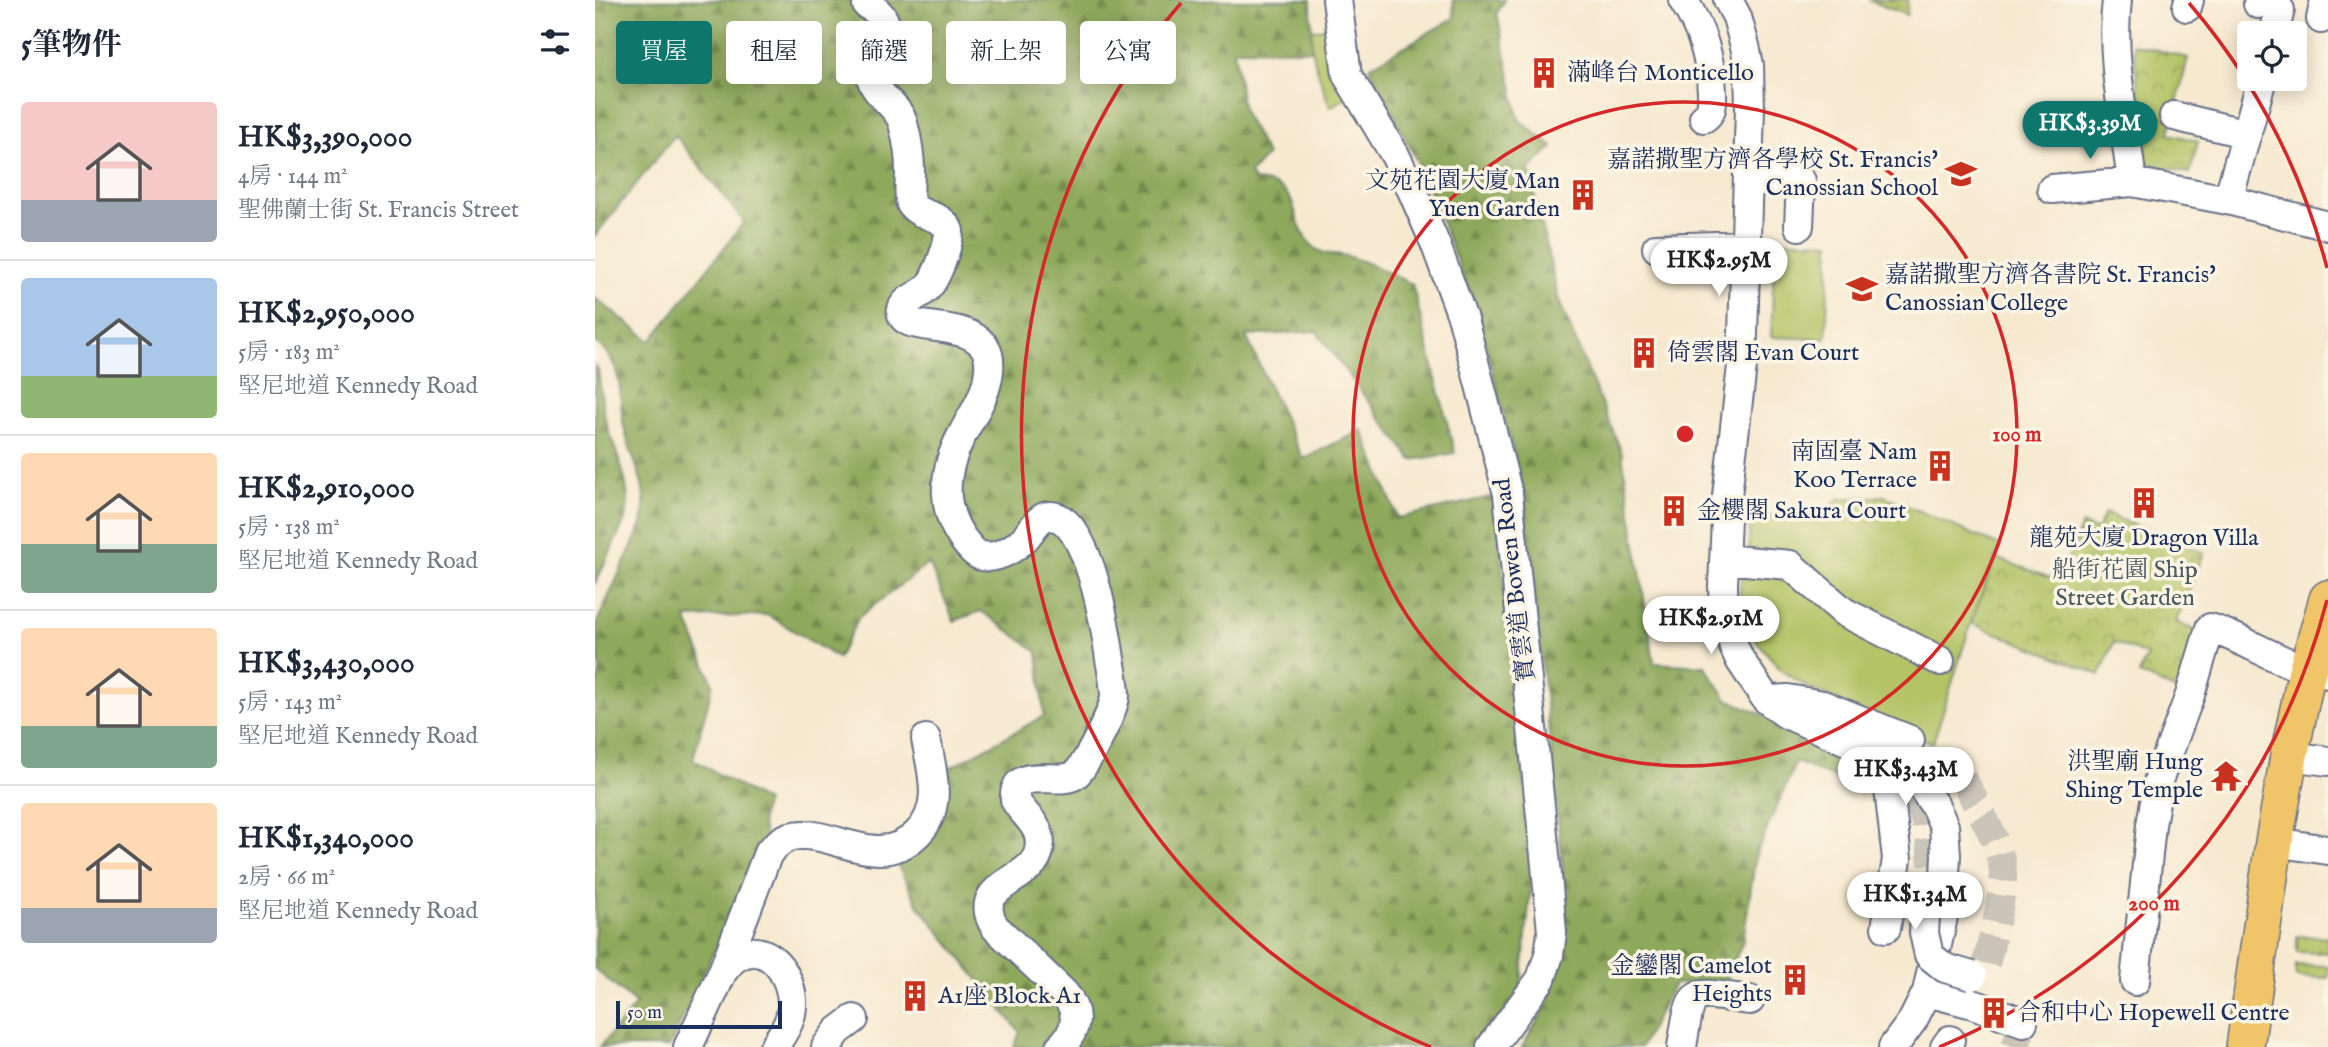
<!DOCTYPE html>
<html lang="zh-TW">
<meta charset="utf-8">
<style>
:root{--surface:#fff;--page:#f2f2f3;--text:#1f2937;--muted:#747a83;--line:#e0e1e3;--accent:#0f766e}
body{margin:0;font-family:"IM FELL English","Noto Serif TC",serif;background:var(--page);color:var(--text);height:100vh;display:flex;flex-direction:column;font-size:26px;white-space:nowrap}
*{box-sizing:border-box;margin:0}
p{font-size:23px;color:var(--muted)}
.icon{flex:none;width:38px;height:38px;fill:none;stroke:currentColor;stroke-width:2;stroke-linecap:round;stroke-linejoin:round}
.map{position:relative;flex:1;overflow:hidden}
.drawer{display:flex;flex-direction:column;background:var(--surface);width:595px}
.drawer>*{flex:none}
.banner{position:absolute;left:21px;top:21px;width:665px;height:63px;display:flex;gap:14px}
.fabs{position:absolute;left:1642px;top:21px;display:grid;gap:14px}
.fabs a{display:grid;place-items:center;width:70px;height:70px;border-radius:7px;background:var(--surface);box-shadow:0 4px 18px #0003;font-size:35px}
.scale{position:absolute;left:21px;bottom:18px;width:166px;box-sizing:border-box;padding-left:7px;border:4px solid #1b2f5e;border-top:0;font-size:19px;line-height:24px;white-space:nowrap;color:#1b2f5e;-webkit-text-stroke:5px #fcf5e5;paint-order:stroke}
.price{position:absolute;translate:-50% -60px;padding:0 16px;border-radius:24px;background:#fff;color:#222;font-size:23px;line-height:46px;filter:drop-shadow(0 2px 4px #0008)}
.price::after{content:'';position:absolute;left:50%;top:42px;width:21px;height:16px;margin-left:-10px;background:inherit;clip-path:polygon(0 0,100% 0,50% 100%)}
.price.selected{background:var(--accent);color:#fff}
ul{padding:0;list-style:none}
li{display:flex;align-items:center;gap:21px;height:175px;padding:0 21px}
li+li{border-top:2px solid var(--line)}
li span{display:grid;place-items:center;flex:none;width:196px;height:140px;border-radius:7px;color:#555}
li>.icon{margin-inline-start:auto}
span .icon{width:84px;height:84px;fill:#fffc;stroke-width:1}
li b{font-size:30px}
h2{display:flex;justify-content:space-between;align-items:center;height:84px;padding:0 21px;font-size:30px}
.chip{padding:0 24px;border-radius:7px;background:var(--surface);box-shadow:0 4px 18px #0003;font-size:24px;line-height:63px}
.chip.selected{background:var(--accent);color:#fff}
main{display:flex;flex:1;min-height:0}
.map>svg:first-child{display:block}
.green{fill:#b3c366;stroke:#677962;stroke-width:2}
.forest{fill:url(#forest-firs);stroke:#546c5c;stroke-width:2}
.park{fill:url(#park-crowns);stroke:#677962;stroke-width:2}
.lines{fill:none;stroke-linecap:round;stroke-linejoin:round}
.minor-tunnel{stroke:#cac4b9;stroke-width:28;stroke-dasharray:28 14;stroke-linecap:butt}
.minor-casing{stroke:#687086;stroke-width:32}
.major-casing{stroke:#687086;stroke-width:40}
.minor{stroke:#fff;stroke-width:28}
.major{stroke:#f0c469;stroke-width:37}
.minor-bridge-casing{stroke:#687086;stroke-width:32;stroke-linecap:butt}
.minor-bridge{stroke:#fff;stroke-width:28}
.ring{fill:none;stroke:#d62828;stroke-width:3.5}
.labels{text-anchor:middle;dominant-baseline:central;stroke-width:7;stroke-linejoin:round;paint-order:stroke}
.poi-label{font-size:24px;fill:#1b2f5e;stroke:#fcf5e5;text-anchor:start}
.park-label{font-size:24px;fill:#495b60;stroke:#fcf5e5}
.street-label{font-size:24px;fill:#1b2f5e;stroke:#fcf5e5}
.centre{fill:#d62828;stroke:#fcf5e5;stroke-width:3.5}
.ring-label{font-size:21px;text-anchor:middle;font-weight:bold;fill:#d62828;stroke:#fcf5e5;stroke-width:7;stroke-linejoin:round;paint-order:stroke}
</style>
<main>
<section class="drawer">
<h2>5筆物件<svg class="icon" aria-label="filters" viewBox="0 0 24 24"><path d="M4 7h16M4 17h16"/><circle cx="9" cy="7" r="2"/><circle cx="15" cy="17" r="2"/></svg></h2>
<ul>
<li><span style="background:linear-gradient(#f6c9c9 70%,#9aa5b1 0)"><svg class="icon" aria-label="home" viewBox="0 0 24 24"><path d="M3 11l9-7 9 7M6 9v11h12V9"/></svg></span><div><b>HK$3,390,000</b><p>4房 · 144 m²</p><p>聖佛蘭士街 St. Francis Street</p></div></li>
<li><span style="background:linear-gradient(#a9c7e8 70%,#8fb573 0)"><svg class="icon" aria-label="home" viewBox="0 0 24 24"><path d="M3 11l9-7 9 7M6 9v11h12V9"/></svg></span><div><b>HK$2,950,000</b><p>5房 · 183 m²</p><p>堅尼地道 Kennedy Road</p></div></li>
<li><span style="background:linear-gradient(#ffd9b3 65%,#7fa58c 0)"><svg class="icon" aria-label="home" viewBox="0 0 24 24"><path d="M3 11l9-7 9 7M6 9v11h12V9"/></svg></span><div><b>HK$2,910,000</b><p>5房 · 138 m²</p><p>堅尼地道 Kennedy Road</p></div></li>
<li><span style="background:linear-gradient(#ffd9b3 70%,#7fa58c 0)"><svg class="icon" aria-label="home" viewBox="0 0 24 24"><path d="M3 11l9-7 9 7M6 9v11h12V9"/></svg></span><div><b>HK$3,430,000</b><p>5房 · 143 m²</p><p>堅尼地道 Kennedy Road</p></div></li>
<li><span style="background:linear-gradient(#ffd9b3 75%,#9aa5b1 0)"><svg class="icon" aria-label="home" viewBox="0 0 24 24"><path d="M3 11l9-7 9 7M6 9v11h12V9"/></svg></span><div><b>HK$1,340,000</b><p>2房 · 66 m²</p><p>堅尼地道 Kennedy Road</p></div></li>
</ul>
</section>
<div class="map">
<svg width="1733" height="1047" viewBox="0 0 1733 1047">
<defs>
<pattern id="forest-firs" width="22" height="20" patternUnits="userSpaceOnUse" patternTransform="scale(1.75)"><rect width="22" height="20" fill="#8ea95b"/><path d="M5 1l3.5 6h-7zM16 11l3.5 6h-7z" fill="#738a4e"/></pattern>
<pattern id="park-crowns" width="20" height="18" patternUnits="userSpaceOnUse" patternTransform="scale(1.75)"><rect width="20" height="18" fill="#b3c366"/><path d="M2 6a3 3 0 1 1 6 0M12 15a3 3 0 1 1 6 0" fill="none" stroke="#919f57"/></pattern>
</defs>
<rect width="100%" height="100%" fill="#fcf5e5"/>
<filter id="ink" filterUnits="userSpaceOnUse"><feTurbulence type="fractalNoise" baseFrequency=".0143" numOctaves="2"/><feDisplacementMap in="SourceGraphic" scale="14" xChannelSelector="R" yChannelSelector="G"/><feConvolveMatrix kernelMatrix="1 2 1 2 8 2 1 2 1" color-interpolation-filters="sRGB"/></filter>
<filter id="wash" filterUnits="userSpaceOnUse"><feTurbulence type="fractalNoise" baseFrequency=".00686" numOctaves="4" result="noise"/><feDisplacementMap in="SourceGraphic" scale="28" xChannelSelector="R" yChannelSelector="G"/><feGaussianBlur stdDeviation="1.57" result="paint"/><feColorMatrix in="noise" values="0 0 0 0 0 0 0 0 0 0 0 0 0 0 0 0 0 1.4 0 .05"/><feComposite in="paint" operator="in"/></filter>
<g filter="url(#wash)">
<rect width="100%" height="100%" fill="#f6e9d0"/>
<path class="green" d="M740 26 751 98 735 107 722 70 713 31Z
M1180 240 1235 242 1231 339 1176 337Z
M1289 496 1405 546 1376 623 1338 743 1317 735 1218 690 1187 671 1162 642 1146 606 1145 585 1151 573 1153 562 1155 516 1227 515 1244 499Z"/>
<path class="forest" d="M0 0H716L717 50 639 49 648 111 672 155 655 173 659 181C714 185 689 222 720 248 729 256 740 253 751 256 773 261 796 275 817 284L860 453 817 460 721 331 651 336 708 459 767 430 803 518 900 496 938 865 926 987 891 1047H419L425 1032 324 906 301 862 341 819 347 772 449 716 443 652 386 611 359 621 334 563 264 617 243 658 173 615 91 618 118 684 98 759 171 802C165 816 165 827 173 841L151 883 74 1047H5L41 1004 0 969V692L5 673 2 622 47 524C56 482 35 461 28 422 25 403 27 380 18 363 15 355 7 347 0 342V298L56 341 149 222 80 135 0 236Z
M858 0H910L902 13 924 120 958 147 934 169 964 301 1027 453 1059 663 1110 666 1132 699 1166 714 1283 775 1277 793 1201 762 1161 854 1148 941 1130 984H1079L1046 1047H927L954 1001 968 868 929 493 883 315 824 165 774 67 859 18Z
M0 365 3 369C5 385 7 402 10 418 18 450 39 484 31 518L0 584Z"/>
<path class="park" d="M1273 0H1313L1312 15Z
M1538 44 1593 58 1574 134 1603 141 1595 173 1552 164Z
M1510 513 1609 553 1581 622 1601 631 1589 694 1544 674 1552 655 1519 642 1505 675 1376 623 1401 558 1464 581 1487 525 1502 530Z
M1702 936 1733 937V953L1702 952Z
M1701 965 1733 966V978L1701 977Z"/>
</g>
<g filter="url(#ink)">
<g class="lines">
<path class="minor-tunnel" d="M1327 756C1313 787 1328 807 1334 837 1338 856 1337 874 1336 893
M1368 778C1381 805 1406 843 1408 872 1409 896 1396 943 1390 968
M1420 1047 1426 1030"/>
<defs>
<path id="minor" d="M742 0 752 75 800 155 816 188 840 243 868 319 913 494 951 865 957 932 954 955 946 979 896 1047
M1088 0C1107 29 1116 59 1117 93 1117 104 1118 112 1109 118
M1133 0 1142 17 1150 46 1154 65 1155 109 1147 366 1132 496 1128 586 1129 611 1139 647 1145 660 1171 699 1191 714 1301 763 1323 782 1340 806 1349 826 1351 855 1348 917 1332 992 1318 1020 1298 1047
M1522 0C1515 57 1530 124 1537 182
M1663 4 1664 0
M272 5C311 24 274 49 276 75 278 95 302 103 308 123 312 138 315 156 315 171 315 182 313 193 316 204 325 218 347 213 354 231 354 244 341 281 331 289 324 296 310 299 307 309 300 340 400 309 394 370 392 394 379 412 368 433 346 473 344 515 377 550 391 565 415 552 428 540 436 533 443 516 454 516 493 513 511 631 515 659 517 671 520 684 520 696 519 710 491 767 480 775 464 786 417 764 420 800 427 813 441 822 444 836 454 885 370 877 400 927L469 993C485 1012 483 1030 465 1047
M1592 7 1594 0
M1726 19 1730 0
M1679 33 1685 10
M1579 116 1652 134
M1153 180 1206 181 1204 226
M1457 189 1537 182 1633 200 1733 226
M1633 200 1667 79
M1062 248 1151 245
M1129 559 1195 565 1249 612 1345 661
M1177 700 1193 699 1228 705 1315 740
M1694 756 1733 761
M1679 842 1733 850
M1291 928 1302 859 1294 789 1301 763
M128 971C131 968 135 962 139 959 172 935 199 977 197 1007 196 1023 187 1034 179 1047
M1540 981 1556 825 1564 778 1595 695 1615 628C1655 641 1691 668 1733 674
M1332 992 1378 1004 1428 1022
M93 1047 128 971 173 853C180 846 185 840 194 837 234 825 281 874 322 834 349 808 337 771 331 739
M231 1047 243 1031 259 1019
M1087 1047C1097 984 1094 992 1155 1000
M1350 1047 1355 1040"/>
<path id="major" d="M1650 1047 1679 842 1694 756 1712 671 1733 599"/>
</defs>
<use href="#minor" class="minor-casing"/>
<use href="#major" class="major-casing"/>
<use href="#minor" class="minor"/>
<use href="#major" class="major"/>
<defs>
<path id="minor-bridge" d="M1332 884 1329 933 1334 955 1350 968 1377 976"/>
</defs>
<use href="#minor-bridge" class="minor-bridge-casing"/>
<use href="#minor-bridge" class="minor-bridge"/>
</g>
</g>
<g class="ring">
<circle cx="1090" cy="434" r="332"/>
<path d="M1732 600A663 663 0 0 1 1344 1047M836 1047A663 663 0 0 1 586 3M1594 3A663 663 0 0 1 1732 268"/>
</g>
<defs>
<symbol id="building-bare" viewBox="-9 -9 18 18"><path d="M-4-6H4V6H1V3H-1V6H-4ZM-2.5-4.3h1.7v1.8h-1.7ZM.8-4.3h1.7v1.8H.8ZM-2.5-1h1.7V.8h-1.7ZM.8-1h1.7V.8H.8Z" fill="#c8321e" stroke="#fcf5e5" stroke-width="2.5" paint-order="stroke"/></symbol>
<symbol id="school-bare" viewBox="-9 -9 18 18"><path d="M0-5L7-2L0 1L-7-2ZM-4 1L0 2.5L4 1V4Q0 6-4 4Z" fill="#c8321e" stroke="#fcf5e5" stroke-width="2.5" paint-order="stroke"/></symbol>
<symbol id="temple-bare" viewBox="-9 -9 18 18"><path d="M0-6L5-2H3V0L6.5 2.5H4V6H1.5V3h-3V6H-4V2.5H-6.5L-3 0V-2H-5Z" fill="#c8321e" stroke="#fcf5e5" stroke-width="2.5" paint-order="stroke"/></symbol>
</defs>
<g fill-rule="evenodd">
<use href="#building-bare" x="927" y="51" width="44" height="44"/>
<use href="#school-bare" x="1344" y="152" width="44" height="44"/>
<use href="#building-bare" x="966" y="173" width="44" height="44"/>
<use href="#school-bare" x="1245" y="267" width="44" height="44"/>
<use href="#building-bare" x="1027" y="331" width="44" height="44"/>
<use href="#building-bare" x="1323" y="444" width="44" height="44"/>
<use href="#building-bare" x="1527" y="481" width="44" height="44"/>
<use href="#building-bare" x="1057" y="489" width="44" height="44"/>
<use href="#temple-bare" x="1609" y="754" width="44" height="44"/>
<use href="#building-bare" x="1178" y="958" width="44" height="44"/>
<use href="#building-bare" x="298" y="974" width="44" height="44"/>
<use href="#building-bare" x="1377" y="991" width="44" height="44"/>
</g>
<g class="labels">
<g class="poi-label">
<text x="972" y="73">滿峰台 Monticello</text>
<text x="1343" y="160" text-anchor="end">嘉諾撒聖方濟各學校 St. Francis'<tspan x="1343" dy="28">Canossian School</tspan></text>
<text x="965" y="181" text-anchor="end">文苑花園大廈 Man<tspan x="965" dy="28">Yuen Garden</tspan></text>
<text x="1290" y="275">嘉諾撒聖方濟各書院 St. Francis'<tspan x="1290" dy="28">Canossian College</tspan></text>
<text x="1072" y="353">倚雲閣 Evan Court</text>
<text x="1322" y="452" text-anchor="end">南固臺 Nam<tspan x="1322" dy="28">Koo Terrace</tspan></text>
<text x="1102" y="511">金櫻閣 Sakura Court</text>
<text x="1549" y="538" text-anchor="middle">龍苑大廈 Dragon Villa</text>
<text x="1608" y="762" text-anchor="end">洪聖廟 Hung<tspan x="1608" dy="28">Shing Temple</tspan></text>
<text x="1177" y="966" text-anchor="end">金鑾閣 Camelot<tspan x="1177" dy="28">Heights</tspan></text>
<text x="343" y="996">A1座 Block A1</text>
<text x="1422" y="1013">合和中心 Hopewell Centre</text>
</g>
<g class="park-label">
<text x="1530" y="570">船街花園 Ship<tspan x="1530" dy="28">Street Garden</tspan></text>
</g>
<g class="street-label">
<text transform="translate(920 580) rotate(-97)">寶雲道 Bowen Road</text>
</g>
</g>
<circle cx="1090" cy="434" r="10" class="centre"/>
<g class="ring-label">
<text x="1422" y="441">100 m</text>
<text x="1559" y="910">200 m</text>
</g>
</svg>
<div class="fabs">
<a><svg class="icon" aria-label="locate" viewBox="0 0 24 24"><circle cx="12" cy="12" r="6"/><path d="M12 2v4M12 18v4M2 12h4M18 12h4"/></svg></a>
</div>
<div class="scale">50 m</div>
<b class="price selected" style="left:1495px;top:161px">HK$3.39M</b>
<b class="price" style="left:1124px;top:298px">HK$2.95M</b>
<b class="price" style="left:1116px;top:656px">HK$2.91M</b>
<b class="price" style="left:1311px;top:807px">HK$3.43M</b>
<b class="price" style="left:1320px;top:932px">HK$1.34M</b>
<div class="banner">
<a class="chip selected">買屋</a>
<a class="chip">租屋</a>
<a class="chip">篩選</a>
<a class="chip">新上架</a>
<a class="chip">公寓</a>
</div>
</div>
</main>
